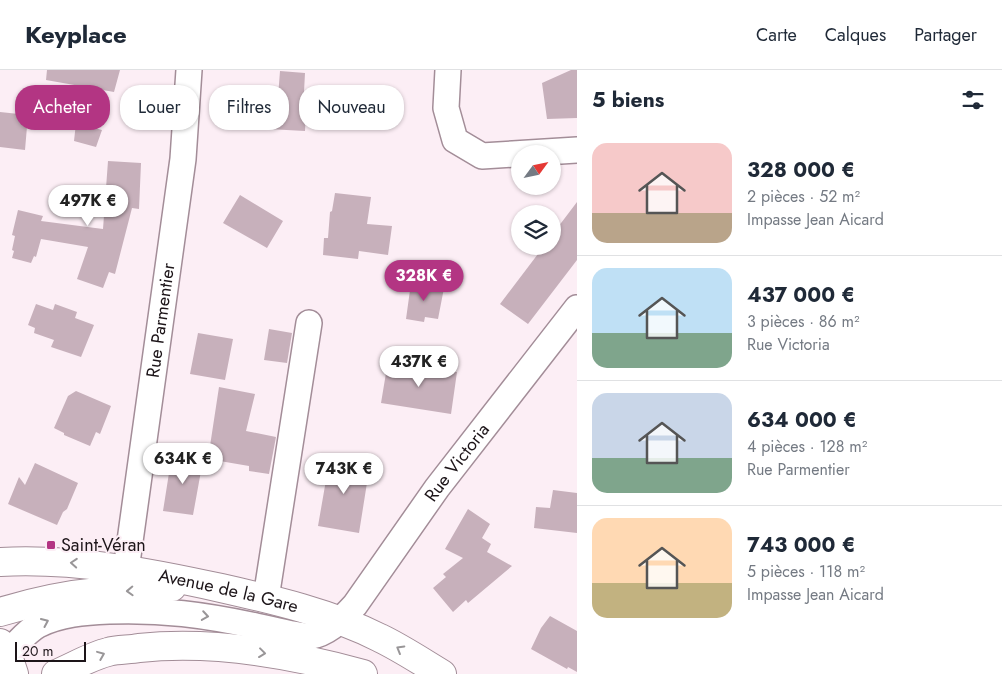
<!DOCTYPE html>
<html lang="fr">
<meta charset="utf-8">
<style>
:root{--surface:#fff;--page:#f2f2f3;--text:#1f2937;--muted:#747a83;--line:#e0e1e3;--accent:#b33583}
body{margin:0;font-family:Jost,sans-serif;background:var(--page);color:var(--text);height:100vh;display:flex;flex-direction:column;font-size:19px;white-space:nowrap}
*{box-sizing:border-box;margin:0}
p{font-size:16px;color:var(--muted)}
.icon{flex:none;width:28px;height:28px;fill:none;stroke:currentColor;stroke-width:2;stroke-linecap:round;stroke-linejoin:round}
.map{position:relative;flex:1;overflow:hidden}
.details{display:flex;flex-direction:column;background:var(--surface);width:425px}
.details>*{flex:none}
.guide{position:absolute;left:15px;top:15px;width:475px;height:45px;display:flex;gap:10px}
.needle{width:32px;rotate:57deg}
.tools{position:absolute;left:511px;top:75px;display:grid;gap:10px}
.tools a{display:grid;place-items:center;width:50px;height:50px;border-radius:50%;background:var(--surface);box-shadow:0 1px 4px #0004;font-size:25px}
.scale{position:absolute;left:15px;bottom:12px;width:71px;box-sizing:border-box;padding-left:5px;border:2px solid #1d1519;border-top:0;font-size:14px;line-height:18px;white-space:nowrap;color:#1d1519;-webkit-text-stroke:4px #fceef5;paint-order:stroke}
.price{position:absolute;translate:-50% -42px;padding:0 11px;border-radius:18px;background:#fff;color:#222;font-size:16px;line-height:32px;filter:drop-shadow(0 1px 2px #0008)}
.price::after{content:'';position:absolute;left:50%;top:30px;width:15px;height:11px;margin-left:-8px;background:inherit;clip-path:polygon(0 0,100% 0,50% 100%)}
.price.selected{background:var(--accent);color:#fff}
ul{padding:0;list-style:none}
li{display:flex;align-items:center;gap:15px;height:125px;padding:0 15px}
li+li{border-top:1px solid var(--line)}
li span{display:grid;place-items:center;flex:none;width:140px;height:100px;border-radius:15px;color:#555}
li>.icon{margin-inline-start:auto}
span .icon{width:60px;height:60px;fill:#fffc;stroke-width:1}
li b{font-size:21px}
h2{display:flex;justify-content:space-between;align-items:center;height:60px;padding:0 15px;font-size:21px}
.pill{padding:0 18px;border-radius:20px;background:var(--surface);box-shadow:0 1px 4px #0004;font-size:18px;line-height:45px}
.pill.selected{background:var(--accent);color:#fff}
header{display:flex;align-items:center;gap:30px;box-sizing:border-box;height:70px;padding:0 25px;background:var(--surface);border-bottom:1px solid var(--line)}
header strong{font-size:24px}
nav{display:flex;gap:28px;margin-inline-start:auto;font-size:18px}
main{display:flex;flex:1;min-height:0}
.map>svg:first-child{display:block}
.building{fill:#c7b0bb}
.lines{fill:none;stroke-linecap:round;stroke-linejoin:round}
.minor-casing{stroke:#a38d98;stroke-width:28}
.secondary-casing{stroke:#a38d98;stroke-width:30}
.minor{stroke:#fff;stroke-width:25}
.secondary{stroke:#fff;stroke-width:28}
.oneway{stroke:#999698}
.poi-dot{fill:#b33583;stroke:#fceef5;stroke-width:2}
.labels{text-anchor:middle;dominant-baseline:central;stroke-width:4;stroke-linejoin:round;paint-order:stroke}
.street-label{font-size:18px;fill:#1d1519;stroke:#fceef5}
.poi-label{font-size:18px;fill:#1d1519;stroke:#fceef5;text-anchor:start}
</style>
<header>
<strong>Keyplace</strong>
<nav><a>Carte</a><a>Calques</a><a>Partager</a></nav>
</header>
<main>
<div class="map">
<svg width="577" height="604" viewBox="0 0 577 604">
<rect width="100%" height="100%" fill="#fceef5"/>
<path class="building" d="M47 0H120L114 22 46 10Z
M571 0H577V48L547 49 542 13Z
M280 1 305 3 303 41H306L305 61 268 59 269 40H277Z
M0 42 28 45 25 80 0 77Z
M76 53 102 60 96 77 74 71Z
M108 91 141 93 139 139 132 138 115 204 109 202 103 218 77 209 88 177 41 169 36 187 34 186 31 193 12 188 14 181 12 180 15 166 12 165 18 140 43 146 41 151 103 159Z
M335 123 371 127 367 154 392 156 388 185 359 181 358 189 323 185 324 168H328L330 142 332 141Z
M240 125 283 151 267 178 223 153Z
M577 132V190L528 254 500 234 544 176H552V165Z
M411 213 444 218 438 249 425 247 424 252 406 249Z
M36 234 53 240 55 234 77 242 75 248 94 255 81 287 51 277 54 270 34 263 35 258 28 255Z
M269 259 292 263 287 293 264 290Z
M198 263 233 269 225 310 190 304Z
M388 291 457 302 451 344 381 333Z
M219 317 255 324 246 361 276 367 269 404 249 401V396L208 389Z
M76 321 111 336 100 364 96 362 90 376 64 365V363L54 358 68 326Z
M172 384 203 390 193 445 163 441Z
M330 387 370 394 359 463 318 456Z
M35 393 78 413 67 439 63 442 57 455 8 434 19 407 25 415Z
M553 420 577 423V463L534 458 536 437 550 438Z
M468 439 490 454 482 468 491 474 487 482 512 496 468 533 466 530 453 542 433 518 446 507 443 504 463 488 445 479Z
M550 546 577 561V602L568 597 567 599 531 579 541 558Z"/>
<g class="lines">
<defs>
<g id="minor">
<path d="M448 0 446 38 455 70 482 86 577 80"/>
<path id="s1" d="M126 500 183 89 189 0"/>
<path d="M266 528 309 253"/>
<path id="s2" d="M7 583C17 574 27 561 38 555 60 544 85 542 109 541 161 539 205 545 256 556 269 558 305 569 316 565 332 560 344 547 355 535L437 418 577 238"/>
</g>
<g id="secondary">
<path id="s3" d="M0 492C75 488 148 502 221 518 274 530 331 543 380 568 401 578 422 592 442 604"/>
<path d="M0 542C33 532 64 525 98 522 123 519 147 521 172 517"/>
<path d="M0 573 7 583 14 604"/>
<path d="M56 604C73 597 91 586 108 582 118 579 129 580 139 578 213 570 292 584 363 604"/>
</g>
</defs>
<use href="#minor" class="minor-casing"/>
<use href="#secondary" class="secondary-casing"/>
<use href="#minor" class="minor"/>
<use href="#secondary" class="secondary"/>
</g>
<defs><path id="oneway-chevron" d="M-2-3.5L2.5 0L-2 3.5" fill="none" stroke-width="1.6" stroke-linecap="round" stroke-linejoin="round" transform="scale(1.25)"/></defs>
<g class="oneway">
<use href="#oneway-chevron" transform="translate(74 493) rotate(-176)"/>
<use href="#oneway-chevron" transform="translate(130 521) rotate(178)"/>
<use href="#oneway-chevron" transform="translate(205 546) rotate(9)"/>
<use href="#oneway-chevron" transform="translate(45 552) rotate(-24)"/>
<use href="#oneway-chevron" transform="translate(400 579) rotate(-150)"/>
<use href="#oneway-chevron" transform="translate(262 583) rotate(7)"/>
<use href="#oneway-chevron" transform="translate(101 585) rotate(-22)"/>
</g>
<rect class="poi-dot" x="46" y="470" width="10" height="10" rx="2.5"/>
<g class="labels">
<g class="street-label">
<text stroke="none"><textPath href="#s1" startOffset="252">Rue Parmentier</textPath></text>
<text stroke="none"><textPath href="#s2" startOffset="549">Rue Victoria</textPath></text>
<text stroke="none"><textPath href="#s3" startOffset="231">Avenue de la Gare</textPath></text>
</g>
<g class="poi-label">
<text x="61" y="475">Saint-Véran</text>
</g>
</g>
</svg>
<div class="tools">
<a><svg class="needle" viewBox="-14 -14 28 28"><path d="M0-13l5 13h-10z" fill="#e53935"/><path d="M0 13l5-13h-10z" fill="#747a83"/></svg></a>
<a><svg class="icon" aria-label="layers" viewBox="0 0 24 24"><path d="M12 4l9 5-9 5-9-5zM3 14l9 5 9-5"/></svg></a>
</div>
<div class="scale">20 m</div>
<b class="price" style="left:88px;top:157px">497K €</b>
<b class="price selected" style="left:424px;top:232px">328K €</b>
<b class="price" style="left:419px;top:318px">437K €</b>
<b class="price" style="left:183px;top:415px">634K €</b>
<b class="price" style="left:344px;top:425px">743K €</b>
<div class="guide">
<a class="pill selected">Acheter</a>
<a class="pill">Louer</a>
<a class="pill">Filtres</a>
<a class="pill">Nouveau</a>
</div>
</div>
<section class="details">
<h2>5 biens<svg class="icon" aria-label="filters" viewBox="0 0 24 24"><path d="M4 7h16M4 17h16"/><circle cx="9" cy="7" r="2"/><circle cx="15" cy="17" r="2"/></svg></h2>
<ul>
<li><span style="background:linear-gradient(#f6c9c9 70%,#b9a48a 0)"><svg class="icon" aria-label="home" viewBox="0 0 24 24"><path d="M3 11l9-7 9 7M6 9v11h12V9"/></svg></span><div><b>328 000 €</b><p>2 pièces · 52 m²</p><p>Impasse Jean Aicard</p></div></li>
<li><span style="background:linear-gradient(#bfe0f5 65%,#7fa58c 0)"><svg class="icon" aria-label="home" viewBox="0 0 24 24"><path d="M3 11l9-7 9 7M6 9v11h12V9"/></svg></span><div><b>437 000 €</b><p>3 pièces · 86 m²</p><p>Rue Victoria</p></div></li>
<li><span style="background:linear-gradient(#c9d6e8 65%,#7fa58c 0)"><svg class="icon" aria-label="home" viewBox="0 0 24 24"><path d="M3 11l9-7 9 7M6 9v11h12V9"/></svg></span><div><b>634 000 €</b><p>4 pièces · 128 m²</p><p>Rue Parmentier</p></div></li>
<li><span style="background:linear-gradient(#ffd9b3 65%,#c2b280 0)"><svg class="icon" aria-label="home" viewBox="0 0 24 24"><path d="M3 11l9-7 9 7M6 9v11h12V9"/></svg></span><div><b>743 000 €</b><p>5 pièces · 118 m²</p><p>Impasse Jean Aicard</p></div></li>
</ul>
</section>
</main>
